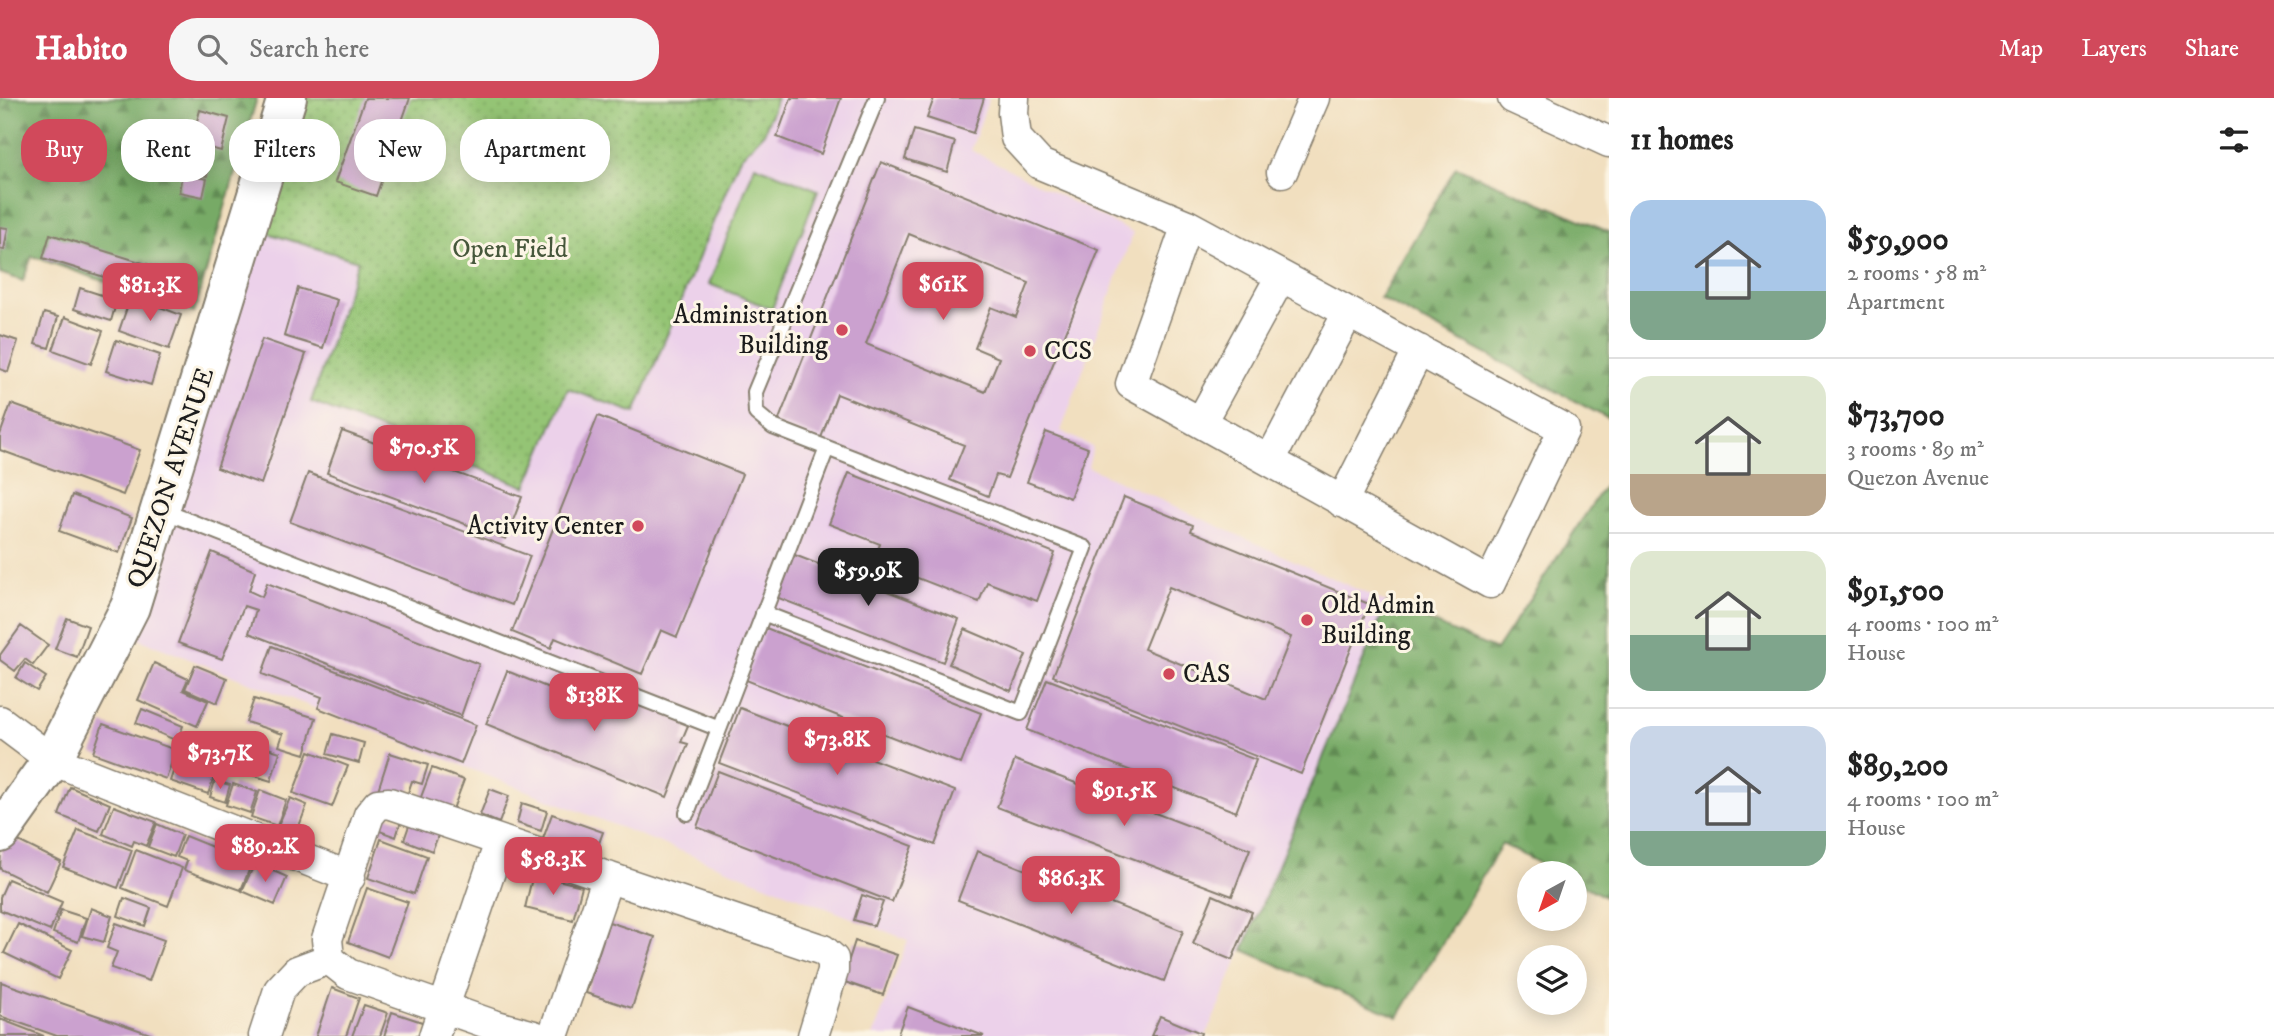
<!DOCTYPE html>
<meta charset="utf-8">
<style>
:root{--surface:#fff;--page:#f6f6f6;--text:#222;--muted:#767676;--line:#e0e0e0;--accent:#d1495b}
body{margin:0;font-family:"IM FELL DW Pica",serif;background:var(--page);color:var(--text);height:100vh;display:flex;flex-direction:column;font-size:26px;white-space:nowrap}
*{box-sizing:border-box;margin:0}
p{font-size:23px;color:var(--muted)}
.icon{flex:none;width:38px;height:38px;fill:none;stroke:currentColor;stroke-width:2;stroke-linecap:round;stroke-linejoin:round}
.map{position:relative;flex:1;overflow:hidden}
.side{display:flex;flex-direction:column;background:var(--surface);width:665px}
.side>*{flex:none}
.banner{position:absolute;left:21px;top:21px;width:665px;height:63px;display:flex;gap:14px}
.needle{width:46px;rotate:220deg}
.buttons{position:absolute;left:1517px;top:763px;display:grid;gap:14px}
.buttons a{display:grid;place-items:center;width:70px;height:70px;border-radius:50%;background:var(--surface);box-shadow:0 4px 18px #0003;font-size:35px}
.price{position:absolute;translate:-50% -60px;padding:0 16px;border-radius:14px;background:var(--accent);color:#fff;font-size:23px;line-height:46px;filter:drop-shadow(0 2px 4px #0008)}
.price::after{content:'';position:absolute;left:50%;top:42px;width:21px;height:16px;margin-left:-10px;background:inherit;clip-path:polygon(0 0,100% 0,50% 100%)}
.price.active{background:#222;color:#fff}
ul{padding:0;list-style:none}
li{display:flex;align-items:center;gap:21px;height:175px;padding:0 21px}
li+li{border-top:2px solid var(--line)}
li span{display:grid;place-items:center;flex:none;width:196px;height:140px;border-radius:21px;color:#555}
li>.icon{margin-inline-start:auto}
span .icon{width:84px;height:84px;fill:#fffc;stroke-width:1}
li b{font-size:30px}
h2{display:flex;justify-content:space-between;align-items:center;height:84px;padding:0 21px;font-size:30px}
.chip{padding:0 24px;border-radius:28px;background:var(--surface);box-shadow:0 4px 18px #0003;font-size:24px;line-height:63px}
.chip.active{background:var(--accent);color:#fff}
header{display:flex;align-items:center;gap:42px;box-sizing:border-box;height:98px;padding:0 35px;background:var(--accent);color:#fff}
header strong{font-size:33px}
nav{display:flex;gap:38px;margin-inline-start:auto;font-size:24px}
.search{width:490px;height:63px;background:var(--page);display:flex;align-items:center;gap:18px;box-sizing:border-box;padding:0 24px;border-radius:28px;color:var(--muted);font-size:26px}
main{display:flex;flex:1;min-height:0}
.map>svg:first-child{display:block}
.built{fill:#ecd1ea}
.forest{fill:url(#forest-firs);stroke:#4a6341;stroke-width:2}
.park{fill:url(#park-dots);stroke:#587048;stroke-width:2}
.pitch{fill:#94c474;stroke:#587048;stroke-width:2}
.building{fill:#cba1cf;fill-rule:evenodd}
.lines{fill:none;stroke-linecap:round;stroke-linejoin:round}
.lane-casing{stroke:#867e6e;stroke-width:18}
.street-casing{stroke:#867e6e;stroke-width:33}
.secondary-casing{stroke:#867e6e;stroke-width:42}
.lane{stroke:#fff;stroke-width:14}
.street{stroke:#fff;stroke-width:30}
.secondary{stroke:#fff;stroke-width:38}
.poi-dot{fill:#d1495b;stroke:#fcf5e5;stroke-width:2.5}
.labels{text-anchor:middle;dominant-baseline:central;stroke-width:6;stroke-linejoin:round;paint-order:stroke}
.park-label{font-size:26px;fill:#46573b;stroke:#fcf5e5}
.poi-label{font-size:26px;fill:#1c1c1c;stroke:#fcf5e5;text-anchor:start}
.street-label{font-size:26px;fill:#1c1c1c;stroke:#fcf5e5}
</style>
<header>
<strong>Habito</strong>
<div class="search"><svg class="icon" aria-label="search" viewBox="0 0 24 24"><circle cx="10" cy="10" r="6"/><path d="M15 15l6 6"/></svg>Search here</div>
<nav><a>Map</a><a>Layers</a><a>Share</a></nav>
</header>
<main>
<div class="map">
<svg width="1609" height="938" viewBox="0 0 1609 938">
<defs>
<pattern id="forest-firs" width="22" height="20" patternUnits="userSpaceOnUse" patternTransform="scale(1.75)"><rect width="22" height="20" fill="#7a6"/><path d="M5 1l3.5 6h-7zM16 11l3.5 6h-7z" fill="#618a53"/></pattern>
<pattern id="park-dots" width="8" height="8" patternUnits="userSpaceOnUse" patternTransform="scale(1.75)"><rect width="8" height="8" fill="#94c474"/><path d="M2 2h.1M6 6h.1" fill="none" stroke="#7fa864" stroke-width="1.8" stroke-linecap="round"/></pattern>
</defs>
<rect width="100%" height="100%" fill="#fcf5e5"/>
<filter id="ink" filterUnits="userSpaceOnUse"><feTurbulence type="fractalNoise" baseFrequency=".0143" numOctaves="2"/><feDisplacementMap in="SourceGraphic" scale="14" xChannelSelector="R" yChannelSelector="G"/><feConvolveMatrix kernelMatrix="1 2 1 2 8 2 1 2 1" color-interpolation-filters="sRGB"/></filter>
<filter id="wash" filterUnits="userSpaceOnUse"><feTurbulence type="fractalNoise" baseFrequency=".00686" numOctaves="4" result="noise"/><feDisplacementMap in="SourceGraphic" scale="28" xChannelSelector="R" yChannelSelector="G"/><feGaussianBlur stdDeviation="1.57" result="paint"/><feColorMatrix in="noise" values="0 0 0 0 0 0 0 0 0 0 0 0 0 0 0 0 0 1.4 0 .05"/><feComposite in="paint" operator="in"/></filter>
<g filter="url(#wash)">
<rect width="100%" height="100%" fill="#f1dfbf"/>
<path class="built" d="M302 0H989L971 52 1133 135 1061 333 1093 349 1088 369 1387 505 1206 938H873L908 842 136 540Z"/>
<path class="forest" d="M0 0H257L194 215 32 158 23 183 0 175Z
M1456 69 1609 134V321L1380 200Z
M1609 381V801L1575 783V775H1559L1502 746 1398 919 1243 852 1387 505 1496 552Z"/>
<path class="park" d="M302 0H777L764 35 739 61 635 315 568 291 526 389 311 304 358 163 261 133Z"/>
<path class="pitch" d="M755 67 818 92 772 211 709 186Z"/>
<g id="blocks">
<path class="building" d="M365 0H410L376 98 335 84Z
M791 0H841L821 56 777 39Z
M934 0H984L973 35 927 20Z
M200 12 229 20 221 53 191 45Z
M914 32 955 44 947 74 905 61Z
M190 54 211 59 207 78 186 73Z
M881 64 1099 152 1007 380 996 377 988 398 950 382 964 347 837 296 821 340 778 324ZM909 136 1029 185 1016 219 991 209 975 250 999 260 985 294 866 246Z
M182 76 207 81 203 99 179 94Z
M0 129 8 130 4 152 0 151Z
M50 136 182 177 175 201 43 160Z
M80 190 117 202 111 223 74 211Z
M298 190 337 202 323 250 284 238Z
M131 198 181 217 169 251 119 233Z
M44 215 58 219 49 250 35 246Z
M65 219 103 233 91 266 53 252Z
M0 237 18 243 8 274 0 271Z
M262 241 306 256 261 386 217 370Z
M116 242 160 257 151 287 106 273Z
M11 306 140 352 123 397 0 352V337Z
M598 318 742 376 677 539 661 532 642 576 555 540 551 550 512 534Z
M342 333 522 399 506 441 327 375Z
M1046 334 1088 350 1070 400 1027 384Z
M308 375 530 458 512 507 290 424Z
M849 375 1055 455 1037 503 987 484 979 504 874 463 880 446 829 426Z
M72 397 132 420 119 455 59 433Z
M1124 399 1193 427 1191 433 1369 506 1301 676 1053 578ZM1169 489 1291 539 1266 601 1144 551Z
M212 454 255 473 249 493 262 499 267 485 479 566 461 618 249 535 256 512 244 508 222 561 178 545Z
M792 456 959 521 943 564 776 499Z
M67 520 88 528 77 559 55 551Z
M21 528 48 547 33 567 25 561 15 573 0 562V557Z
M766 530 981 615 961 666 746 582Z
M965 531 1026 557 1011 593 949 566Z
M272 548 476 627 461 666 318 610 322 599 262 576Z
M25 565 46 579 37 593 16 580Z
M154 565 188 581 183 592 208 603 197 628 138 602Z
M195 567 227 580 217 605 185 591Z
M507 573 620 619 628 600 689 625 681 644 688 646 667 699 486 626Z
M1047 581 1256 662 1236 714 1027 632Z
M254 601 316 620 305 656 279 648 283 636 246 624Z
M740 610 955 693 935 747 719 665Z
M142 611 183 628 177 643 136 625Z
M103 626 176 652 166 681 93 655Z
M223 636 280 654 271 683 214 665Z
M333 636 364 645 359 665 327 656Z
M309 653 348 668 332 709 293 695Z
M390 655 428 667 422 686 412 683 404 707 376 698Z
M1015 662 1250 751 1232 798 997 709Z
M177 663 215 676 208 696 170 683Z
M432 670 464 682 450 719 418 707Z
M718 673 913 748 892 804 697 729Z
M215 683 230 687 225 704 210 699Z
M233 686 257 694 250 715 226 707Z
M70 689 110 706 99 733 59 717Z
M490 691 509 698 499 725 480 717Z
M260 692 286 702 277 728 251 719Z
M290 700 307 707 296 736 278 728Z
M522 705 547 713 541 733 517 725Z
M114 708 156 724 146 748 134 743 132 748 103 736Z
M382 716 401 723 396 739 377 732Z
M552 716 603 734 594 759 543 741Z
M411 722 440 733 432 753 404 742Z
M157 726 182 737 174 759 148 749Z
M78 732 132 752 118 790 63 769Z
M2 735 61 764 47 794 0 771Z
M185 738 252 765 241 792 184 772 187 763 177 759Z
M381 741 427 758 414 796 368 780Z
M136 752 182 770 168 808 122 790Z
M977 753 1183 833 1164 883 958 802Z
M255 765 287 779 275 807 242 793Z
M533 776 582 788 573 822 525 810Z
M8 781 62 804 50 833 0 812V799Z
M367 790 408 804 388 859 348 844Z
M862 797 883 804 874 828 854 822Z
M1213 797 1252 814 1232 862 1193 846Z
M124 800 151 810 145 828 118 818Z
M91 810 112 818 104 844 82 838Z
M61 812 86 820 78 844 53 835Z
M609 824 655 839 632 910 586 895Z
M116 825 164 842 149 883 111 870 117 854 107 850Z
M18 826 72 852 58 881 4 855Z
M855 843 897 857 883 897 842 883Z
M1 884 156 938H57L0 918Z
M332 890 359 900 346 938H316Z
M364 907 388 915 380 938H352Z
M908 909 984 938H897Z
M392 914 425 925 421 938H384Z
M1160 918 1201 935 1200 938H1151Z
M0 921 44 938H0Z"/>
</g>
</g>
<g filter="url(#ink)">
<use href="#blocks" fill-opacity="0" stroke="#867e6e" stroke-width="2"/>
<g class="lines">
<defs>
<path id="lane" d="M161 412 717 630
M763 515 1021 615 1085 450 773 329 756 315 755 294 877 0
M687 715 827 350"/>
<path id="street" d="M1014 0 1013 15 1016 40 1040 66 1187 127 1564 331 1490 485 1131 286 1187 127
M1513 0 1609 44
M1282 74 1314 0
M1201 324 1280 180
M1270 362 1348 215
M1342 404 1419 252
M0 623 52 662 350 779
M264 938 279 892 297 873 329 861
M434 938 500 744
M534 938 493 927 348 876 329 861 327 841 369 717 378 706 389 705 823 852 833 861V873L813 938
M553 938 608 779"/>
<path id="secondary" d="M0 735 52 662 130 509 287 0"/>
</defs>
<use href="#lane" class="lane-casing"/>
<use href="#street" class="street-casing"/>
<use href="#secondary" class="secondary-casing"/>
<use href="#lane" class="lane"/>
<use href="#street" class="street"/>
<use href="#secondary" class="secondary"/>
</g>
</g>
<g class="poi-dot">
<circle cx="842" cy="232" r="7"/>
<circle cx="1030" cy="253" r="7"/>
<circle cx="638" cy="428" r="7"/>
<circle cx="1307" cy="522" r="7"/>
<circle cx="1169" cy="576" r="7"/>
</g>
<g class="labels">
<g class="park-label">
<text x="510" y="151">Open Field</text>
</g>
<g class="poi-label">
<text x="828" y="217" text-anchor="end">Administration<tspan x="828" dy="30">Building</tspan></text>
<text x="1044" y="253">CCS</text>
<text x="624" y="428" text-anchor="end">Activity Center</text>
<text x="1321" y="507">Old Admin<tspan x="1321" dy="30">Building</tspan></text>
<text x="1183" y="576">CAS</text>
</g>
<g class="street-label">
<text transform="translate(171 380) rotate(-72)">QUEZON AVENUE</text>
</g>
</g>
</svg>
<div class="buttons">
<a><svg class="needle" viewBox="-14 -14 28 28"><path d="M0-13l5 13h-10z" fill="#e53935"/><path d="M0 13l5-13h-10z" fill="#767676"/></svg></a>
<a><svg class="icon" aria-label="layers" viewBox="0 0 24 24"><path d="M12 4l9 5-9 5-9-5zM3 14l9 5 9-5"/></svg></a>
</div>
<b class="price" style="left:943px;top:224px">$61K</b>
<b class="price" style="left:150px;top:225px">$81.3K</b>
<b class="price" style="left:424px;top:387px">$70.5K</b>
<b class="price active" style="left:868px;top:510px">$59.9K</b>
<b class="price" style="left:594px;top:635px">$138K</b>
<b class="price" style="left:837px;top:679px">$73.8K</b>
<b class="price" style="left:220px;top:693px">$73.7K</b>
<b class="price" style="left:1124px;top:730px">$91.5K</b>
<b class="price" style="left:265px;top:786px">$89.2K</b>
<b class="price" style="left:553px;top:799px">$58.3K</b>
<b class="price" style="left:1071px;top:818px">$86.3K</b>
<div class="banner">
<a class="chip active">Buy</a>
<a class="chip">Rent</a>
<a class="chip">Filters</a>
<a class="chip">New</a>
<a class="chip">Apartment</a>
</div>
</div>
<section class="side">
<h2>11 homes<svg class="icon" aria-label="filters" viewBox="0 0 24 24"><path d="M4 7h16M4 17h16"/><circle cx="9" cy="7" r="2"/><circle cx="15" cy="17" r="2"/></svg></h2>
<ul>
<li><span style="background:linear-gradient(#a9c7e8 65%,#7fa58c 0)"><svg class="icon" aria-label="home" viewBox="0 0 24 24"><path d="M3 11l9-7 9 7M6 9v11h12V9"/></svg></span><div><b>$59,900</b><p>2 rooms · 58 m²</p><p>Apartment</p></div></li>
<li><span style="background:linear-gradient(#dfe7d0 70%,#b9a48a 0)"><svg class="icon" aria-label="home" viewBox="0 0 24 24"><path d="M3 11l9-7 9 7M6 9v11h12V9"/></svg></span><div><b>$73,700</b><p>3 rooms · 89 m²</p><p>Quezon Avenue</p></div></li>
<li><span style="background:linear-gradient(#dfe7d0 60%,#7fa58c 0)"><svg class="icon" aria-label="home" viewBox="0 0 24 24"><path d="M3 11l9-7 9 7M6 9v11h12V9"/></svg></span><div><b>$91,500</b><p>4 rooms · 100 m²</p><p>House</p></div></li>
<li><span style="background:linear-gradient(#c9d6e8 75%,#7fa58c 0)"><svg class="icon" aria-label="home" viewBox="0 0 24 24"><path d="M3 11l9-7 9 7M6 9v11h12V9"/></svg></span><div><b>$89,200</b><p>4 rooms · 100 m²</p><p>House</p></div></li>
</ul>
</section>
</main>
